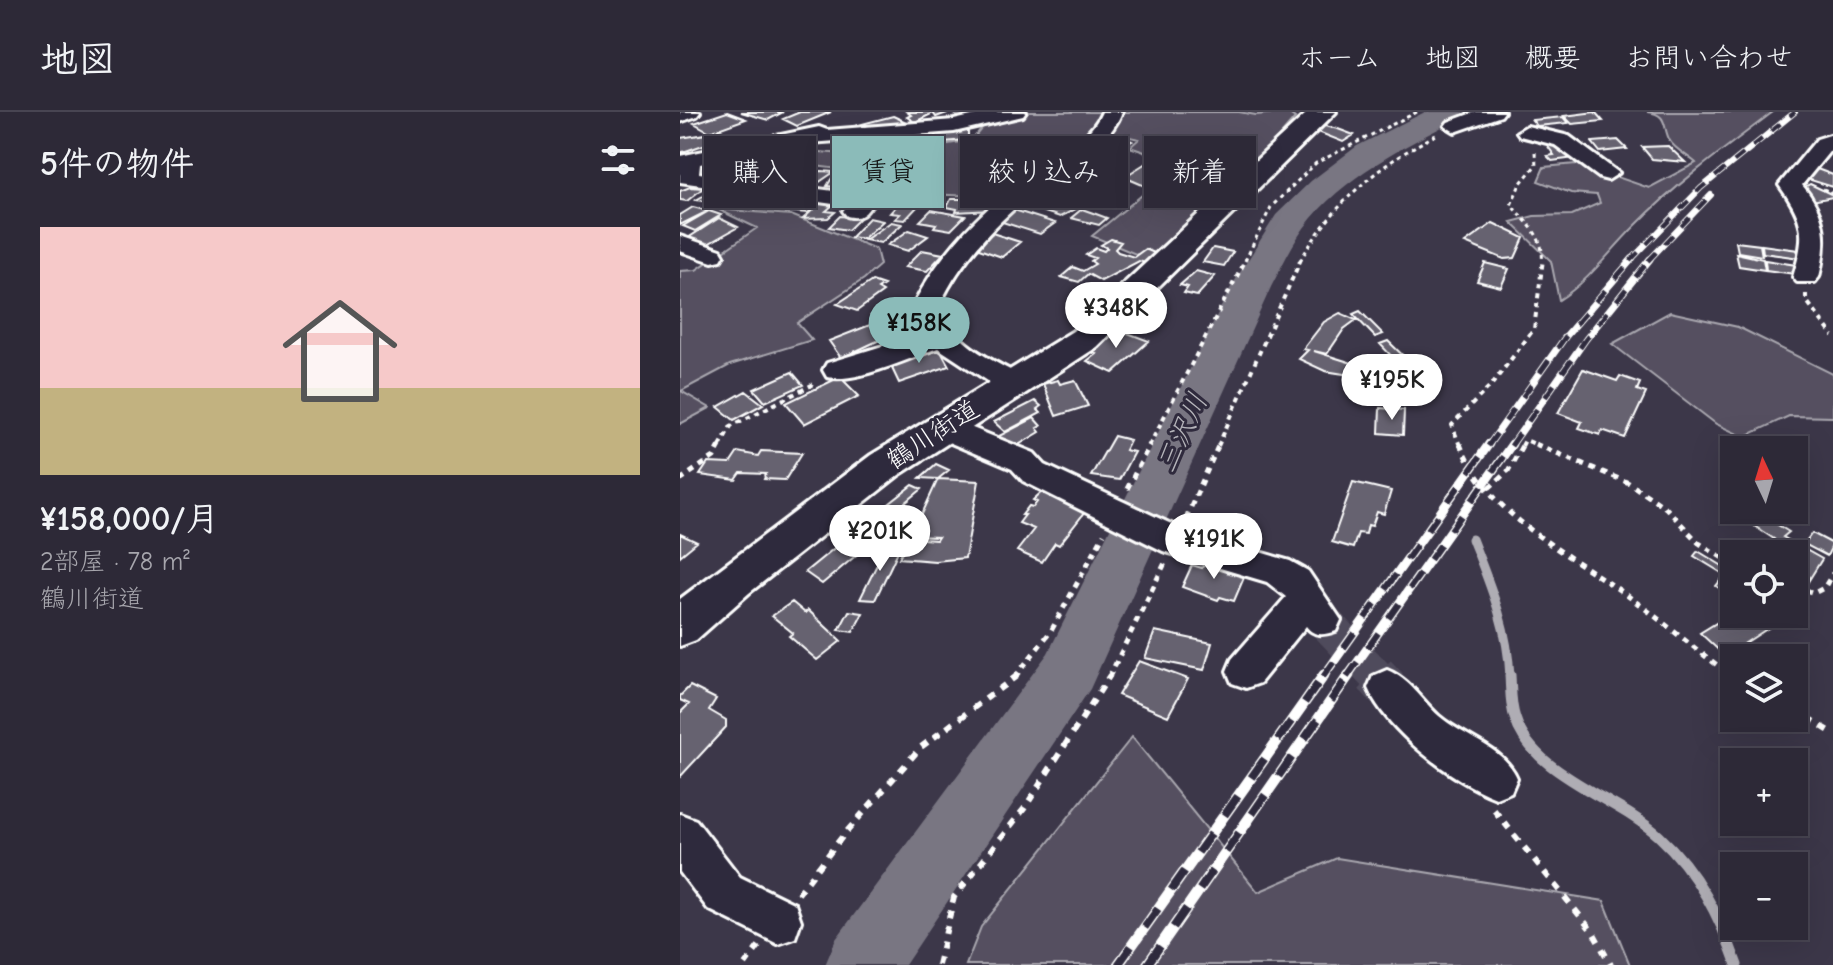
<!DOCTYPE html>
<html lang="ja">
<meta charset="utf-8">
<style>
:root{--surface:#2d2937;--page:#393542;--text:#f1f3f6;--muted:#a7a6ad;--line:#484552;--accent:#8bbbb9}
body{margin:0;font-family:"Comic Neue","Klee One",sans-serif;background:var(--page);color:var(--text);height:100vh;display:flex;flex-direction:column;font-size:30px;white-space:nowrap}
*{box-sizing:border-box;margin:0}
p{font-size:26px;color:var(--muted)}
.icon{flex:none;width:44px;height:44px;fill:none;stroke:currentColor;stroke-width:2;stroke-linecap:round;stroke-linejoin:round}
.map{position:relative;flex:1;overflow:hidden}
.panel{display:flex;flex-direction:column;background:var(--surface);width:680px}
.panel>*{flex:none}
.hud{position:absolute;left:24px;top:24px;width:760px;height:72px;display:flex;gap:16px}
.needle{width:52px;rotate:356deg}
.fabs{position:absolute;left:1040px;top:324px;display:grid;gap:16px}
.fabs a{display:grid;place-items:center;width:88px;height:88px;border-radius:0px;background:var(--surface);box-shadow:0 8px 32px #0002,0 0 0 2px var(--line);font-size:40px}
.price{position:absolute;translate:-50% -68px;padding:0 18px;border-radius:28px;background:#fff;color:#222;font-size:26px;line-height:52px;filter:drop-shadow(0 2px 4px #0008)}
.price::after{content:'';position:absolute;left:50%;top:48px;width:24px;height:18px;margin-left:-12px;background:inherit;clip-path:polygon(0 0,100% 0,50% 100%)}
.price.active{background:var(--accent);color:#111}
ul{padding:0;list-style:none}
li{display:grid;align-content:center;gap:16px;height:424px;padding:0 40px}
li span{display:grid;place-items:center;height:248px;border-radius:0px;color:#555}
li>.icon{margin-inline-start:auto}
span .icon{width:144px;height:144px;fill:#fffc;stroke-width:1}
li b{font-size:34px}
h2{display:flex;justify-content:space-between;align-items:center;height:96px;padding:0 40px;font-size:34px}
.pill{padding:0 28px;border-radius:0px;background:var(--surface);box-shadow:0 8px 32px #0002,0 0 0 2px var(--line);font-size:28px;line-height:72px}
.pill.active{background:var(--accent);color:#111}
header{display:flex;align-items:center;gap:48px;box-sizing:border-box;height:112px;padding:0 40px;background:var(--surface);border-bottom:2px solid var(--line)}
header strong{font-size:38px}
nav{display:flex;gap:44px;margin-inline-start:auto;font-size:28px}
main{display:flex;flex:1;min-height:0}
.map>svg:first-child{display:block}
.green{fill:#555060;stroke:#aaa8b0;stroke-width:2}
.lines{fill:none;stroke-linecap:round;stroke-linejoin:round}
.stream-far1{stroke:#afadb4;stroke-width:9}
.stream{stroke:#afadb4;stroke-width:11}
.river{fill:#797682;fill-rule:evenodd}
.building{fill:#666270;stroke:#fff;stroke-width:2}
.minor-tunnel-far1{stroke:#504b5b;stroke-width:35;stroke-dasharray:35 17;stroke-linecap:butt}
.minor-tunnel{stroke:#504b5b;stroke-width:43;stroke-dasharray:43 22;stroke-linecap:butt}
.minor-casing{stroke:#fff;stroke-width:6}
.major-casing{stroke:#fff;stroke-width:6}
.path-far3{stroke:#fff;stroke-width:3;stroke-dasharray:4 4;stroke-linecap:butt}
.path-far2{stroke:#fff;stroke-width:4;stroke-dasharray:5 5;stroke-linecap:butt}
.path-far1{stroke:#fff;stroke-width:5;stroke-dasharray:6 6;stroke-linecap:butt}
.path{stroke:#fff;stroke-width:6;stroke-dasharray:8 8;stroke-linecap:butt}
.minor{fill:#2f2a3d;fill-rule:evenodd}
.major{fill:#2f2a3d;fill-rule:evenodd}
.rail-far3-casing{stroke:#fff;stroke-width:6}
.rail-far2-casing{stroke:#fff;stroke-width:7}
.rail-far1-casing{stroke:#fff;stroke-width:9}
.rail-casing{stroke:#fff;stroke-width:11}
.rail-far3{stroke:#2f2a3d;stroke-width:4;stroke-dasharray:12;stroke-linecap:butt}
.rail-far2{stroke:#2f2a3d;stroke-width:5;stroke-dasharray:15;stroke-linecap:butt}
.rail-far1{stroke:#2f2a3d;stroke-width:6;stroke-dasharray:18;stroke-linecap:butt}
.rail{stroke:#2f2a3d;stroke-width:8;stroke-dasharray:23;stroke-linecap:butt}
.labels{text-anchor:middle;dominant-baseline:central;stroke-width:6;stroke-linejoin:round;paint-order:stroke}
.street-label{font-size:26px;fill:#fff;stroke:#2f2a3d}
.water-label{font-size:28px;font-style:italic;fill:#b5b4ba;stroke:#2f2a3d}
</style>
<header>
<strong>地図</strong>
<nav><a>ホーム</a><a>地図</a><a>概要</a><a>お問い合わせ</a></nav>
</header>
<main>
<section class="panel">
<h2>5件の物件<svg class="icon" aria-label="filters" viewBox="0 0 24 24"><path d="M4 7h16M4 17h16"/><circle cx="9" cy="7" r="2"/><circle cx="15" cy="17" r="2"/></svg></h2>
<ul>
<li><span style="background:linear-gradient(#f6c9c9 65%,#c2b280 0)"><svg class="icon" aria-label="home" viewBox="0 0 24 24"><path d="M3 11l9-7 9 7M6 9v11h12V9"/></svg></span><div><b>¥158,000/月</b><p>2部屋 · 78 m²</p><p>鶴川街道</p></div></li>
</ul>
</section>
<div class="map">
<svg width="1153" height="853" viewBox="0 0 1153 853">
<rect width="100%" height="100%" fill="#3c3749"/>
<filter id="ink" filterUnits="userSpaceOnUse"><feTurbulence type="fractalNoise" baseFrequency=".0125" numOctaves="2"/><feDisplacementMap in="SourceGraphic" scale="16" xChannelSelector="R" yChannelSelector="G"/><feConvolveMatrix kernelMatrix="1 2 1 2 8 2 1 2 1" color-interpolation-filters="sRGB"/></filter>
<g filter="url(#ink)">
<path class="green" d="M288 0H559L576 3 607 0 615 6 576 51 468 147 412 124 506 47 473 43 450 35 459 27C412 13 377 61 335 74 294 88 258 84 217 76L223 65 62 45 90 41 112 43 128 39 187 44 249 41 256 34 292 28 306 11 284 9 275 3Z
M967 0H1093C1045 36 996 72 954 115 929 140 909 169 879 188L871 149 831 110 854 104 892 103 920 91 917 83 891 81 858 69 864 55 896 52 929 56 934 64 969 76 1016 51C1010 45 994 37 990 29 982 15 989 2 967 0Z
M37 97 111 103 196 137 200 153 184 167 117 211 132 228 50 253 1 279 30 296 0 312V159L16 158 77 116Z
M990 200 1058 215 1153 262V305L1109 304 1064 325 1036 312 932 232Z
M452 625 578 780 657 746 924 789 950 853H286L301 815Z"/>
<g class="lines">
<path class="stream-far1" d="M792 427C810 473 828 515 830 565"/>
<path class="stream" d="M830 563C831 577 830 592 835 606 852 663 938 686 979 724 1017 759 1040 805 1057 853"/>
<path class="river" d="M745 0H783L779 6C723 36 663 64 624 116 611 134 601 156 591 175L410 577 225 853H145L156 827 368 541 551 175 596 103 631 69 677 34Z"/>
</g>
<path class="building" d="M47 0 66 7 30 20 14 11Z
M61 0H103L88 8Z
M120 0H151L117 14 103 7Z
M227 0H266L267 1 256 5 253 1 235 10 227 5 231 3Z
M915 0 923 9 892 12 884 4Z
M213 4 235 14 178 20 174 14Z
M883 5 888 11 857 14 852 8Z
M640 13 658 17 674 23 663 30 633 18Z
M288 17V25L284 28 254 31 256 20Z
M246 20 243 32 204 35 205 29H201L202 24Z
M26 22V32L0 41V26Z
M435 22 452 29 431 39 416 33Z
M938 28 947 37 920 40 912 30Z
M878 31 895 46 872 49 867 44 874 43 867 33Z
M988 34 1005 50 972 47 962 35Z
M477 44 498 51 465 74 444 65Z
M406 45 428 52 416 60 395 54Z
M30 48 46 50 31 63 15 61Z
M51 50 68 52 55 62 37 61Z
M69 52 90 54 79 63 58 61Z
M114 55 132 58 120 68 102 66Z
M394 55 416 62 402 70 382 64Z
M94 56 109 57 96 69 82 64Z
M1137 57 1153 63V75L1124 66Z
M142 59 154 60 135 73 120 71 132 60Z
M155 61 175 63 163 76 147 74Z
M177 64 195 66 185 76 166 74Z
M197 66 218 69 208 79 185 78Z
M380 67 395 70 414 76 402 85 369 75Z
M1130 72 1153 83V85L1132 89 1128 84 1131 83 1121 77Z
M10 75 23 76 7 89 0 88V79Z
M37 76 50 77 35 90 16 88Z
M416 76 437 82 436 86 426 94 402 89Z
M55 81 74 83 61 95 42 92Z
M224 81 249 84 241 92 210 89 216 82Z
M359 82 400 95 380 105 346 94Z
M87 87H95L109 89 98 99 74 97Z
M271 87H316L312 98 276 100 277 97 267 95Z
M120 89 138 91 128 101 104 99Z
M140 91 153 93 146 99 155 100 148 106 123 107Z
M219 91 238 94 225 108 215 107 220 102 210 101Z
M13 95 28 99 0 113V103Z
M402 97 416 102 427 106 419 113 391 106Z
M251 98 285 104 271 118 254 115 256 112 240 109Z
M334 98 375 111 360 122 319 109Z
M29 99 41 103 15 119 3 114Z
M160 104 180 106 168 118 149 115Z
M39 106 58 115 26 133 8 126Z
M189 106 203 109 183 127 171 125Z
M211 110 222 112 201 131 185 128Z
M813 111 844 126 835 146 824 147 785 131Z
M229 118 248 124 228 139 208 133Z
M312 121 340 130 322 145 293 135Z
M431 127 441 130 435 137 438 140 454 145 465 137 477 142 465 151 459 149 421 169 408 162 399 170 381 165 393 155 403 159 415 152 411 149 415 146 406 143 416 136 424 139 427 136 421 133Z
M1056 130 1080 133 1082 144 1058 140Z
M1082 133 1118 138 1120 146 1083 141Z
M533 136 553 140 544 154 523 150Z
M242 138 263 142 247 159 225 155Z
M1056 141 1083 147 1085 158 1059 154Z
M1085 148 1116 153 1122 163 1086 158Z
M805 151 829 157 821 175 797 169Z
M516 159 535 164 517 184 504 181 508 175 500 173Z
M192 169 204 173 198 177 203 180 177 199 157 192Z
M225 190 235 201 201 215 191 204Z
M680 199 703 222 695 225 673 202Z
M660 201 676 208 664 217 647 242 634 239 672 251 670 257 673 258 675 254 694 257 693 262 697 258 716 263 715 270 645 259 619 247 628 238 623 237 644 210Z
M195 211 204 226 161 246 149 229Z
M437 217 469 229 433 261 407 249 416 242 409 239Z
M708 229 743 263 748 271 738 272 736 264 731 265 700 232Z
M259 236 269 254 219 271 210 252Z
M903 257 937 269 940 264 960 271 957 278 966 281 945 326 922 318 920 323 899 316 902 310 878 301Z
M112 260 123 273 85 290 74 277Z
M160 265 179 284 124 312 106 291Z
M378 268 380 272 395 268 408 294 376 304 363 272Z
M66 279 83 292 54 308 38 295Z
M355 289 361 294 357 297 361 301 325 320 314 310Z
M700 296 724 298 723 323 699 321Z
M354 306 361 314 357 316 360 320 335 335 329 334 319 324Z
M434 324 450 328 445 338 454 340 439 368 411 364Z
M81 339 122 341 105 368 84 367 86 362 61 361 56 368 20 363 28 351 50 352 58 340 78 344Z
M256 352 269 358 258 367 240 366Z
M258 367 299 369 285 446 255 449 219 446 228 426 256 428 258 425 232 424Z
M673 370 711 379 704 402 697 400 692 414 688 413 686 422 678 421 673 436 652 430Z
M233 373 242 377 219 396 227 401 211 414 195 403Z
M366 376 408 396 379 433 375 431 362 450 337 439 354 417 339 411 345 403H342L349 394 353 395 357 390 353 388Z
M1053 385 1054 398H1074L1109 420 1103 425 1142 447 1126 473 1114 467V442H1084L1094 427 1042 393Z
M195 403 211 414 142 472 125 460Z
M1132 421 1153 432 1147 444 1124 432Z
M0 422 17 430 0 444Z
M206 434 220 435 195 488 180 487Z
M1018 439 1054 461V485L1036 474 1045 463 1014 444Z
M527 447 554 454 552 460 565 463 554 489 540 485 538 488 502 475 512 453 522 456Z
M112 490 125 501 128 498 161 529 137 548 109 524 113 521 92 504Z
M169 499 183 501 173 520 159 518Z
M1054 500V502H1110L1045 544 1020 521Z
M475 519 532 531 524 558 465 546Z
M459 549 508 567 488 604 438 583Z
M10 574 36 587 29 598 46 608V615L0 665V601L9 592 0 588V584Z"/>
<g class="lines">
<path class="minor-tunnel-far1" d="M643 508 697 565"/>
<path class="minor-tunnel" d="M695 563 707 576"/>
<defs>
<path id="minor" d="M0 0H20L17 4 0 10Z
M309 0H346L343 4 274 20 117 32 20 52 19 61 191 84 194 89C186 101 182 108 167 104L163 99 167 94 0 70V44L139 15 147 18 274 8Z
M422 0H442C428 34 398 45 370 67 326 101 284 141 260 192 270 231 311 247 343 265L347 272 343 279 333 282 323 279 258 236C230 246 174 272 147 265L143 258 147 251 245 221 234 192C259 142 299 101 343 67 369 46 408 32 422 0Z
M795 0H824L821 4 775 20 765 14 768 10Z
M847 14 889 24 939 61 928 68 920 66 875 33 840 24 837 20Z
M1153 22V35L1122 73C1147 103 1148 128 1139 165L1135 170H1117L1113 165C1126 122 1125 109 1099 73L1137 27Z
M0 124 41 138 44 143 41 148 32 150 0 139Z
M263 304 354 341 365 353 504 418 610 449 628 459 661 508 656 519C644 523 634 525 626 514L580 571 566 576 552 571 547 559 552 547 606 485 587 470 483 439 343 369 332 357 252 323 248 315 252 307Z
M707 558C730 567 741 588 759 604 783 625 824 635 837 666L831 680 816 686C772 669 708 620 688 576L693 564Z
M0 702 16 708 60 765 115 792 121 809 115 826 98 832 28 797 0 760Z"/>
<path id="major" d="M628 0H656L417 235 219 363 69 481 16 528 0 534V487L191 343 393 219Z"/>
</defs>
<use href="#minor" class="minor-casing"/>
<use href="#major" class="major-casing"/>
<path class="path-far3" d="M855 40 856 53 840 72 831 93C846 110 865 125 862 149
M1143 77 1153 81
M565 149 591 95 636 51 737 0
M620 149C653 92 697 53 756 23"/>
<path class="path-far2" d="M1126 182V188L1153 224
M40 334 51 314 136 271
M469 334 566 147
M538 334 621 147
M780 334 772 313 813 271 854 217 863 147
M842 334 845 328 860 334"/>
<path class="path-far1" d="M780 332C810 408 895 444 956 490 989 514 1020 542 1054 565
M855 332 949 371 986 396 1019 431 1054 453
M0 368 34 345 41 332
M809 376 828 359 843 332
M447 377 470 332
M506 406 539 332
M1114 474 1134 481 1144 476 1153 461
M335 565 371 519 424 422
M429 565 485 451"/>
<path class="path" d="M1051 563 1054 565
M1114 598 1153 621
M814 698 913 820 931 853
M118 782 162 725 241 635 338 563
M65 853 79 834
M258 853 274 785 344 697 430 563"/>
<use href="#minor" class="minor"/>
<use href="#major" class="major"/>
<defs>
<path id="rail-far3" d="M950 149 1021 76 1115 0
M968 149 1031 83"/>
<path id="rail-far2" d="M808 334 886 224 952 147
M831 334 906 227 970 147"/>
<path id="rail-far1" d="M643 565 809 332
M667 565 832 332"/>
<path id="rail" d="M438 853 644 563
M467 853 669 563"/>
</defs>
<use href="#rail-far3" class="rail-far3-casing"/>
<use href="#rail-far2" class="rail-far2-casing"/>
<use href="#rail-far1" class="rail-far1-casing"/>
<use href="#rail" class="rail-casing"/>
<use href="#rail-far3" class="rail-far3"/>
<use href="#rail-far2" class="rail-far2"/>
<use href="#rail-far1" class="rail-far1"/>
<use href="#rail" class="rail"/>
</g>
</g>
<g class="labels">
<g class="street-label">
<text transform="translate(253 323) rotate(-33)">鶴川街道</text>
</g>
<g class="water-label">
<text transform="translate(502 321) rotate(-65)">三沢川</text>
</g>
</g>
</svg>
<div class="fabs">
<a><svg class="needle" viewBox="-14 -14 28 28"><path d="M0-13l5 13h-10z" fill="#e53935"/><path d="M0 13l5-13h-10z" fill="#a7a6ad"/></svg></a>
<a><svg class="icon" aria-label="locate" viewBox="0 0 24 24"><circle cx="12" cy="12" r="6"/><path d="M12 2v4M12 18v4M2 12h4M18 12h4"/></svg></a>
<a><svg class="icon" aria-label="layers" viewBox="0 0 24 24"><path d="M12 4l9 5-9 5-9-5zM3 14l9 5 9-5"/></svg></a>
<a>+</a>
<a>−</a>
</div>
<b class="price" style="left:436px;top:238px">¥348K</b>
<b class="price active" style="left:239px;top:253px">¥158K</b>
<b class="price" style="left:712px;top:310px">¥195K</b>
<b class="price" style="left:200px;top:461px">¥201K</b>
<b class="price" style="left:534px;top:469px">¥191K</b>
<div class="hud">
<a class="pill">購入</a>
<a class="pill active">賃貸</a>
<a class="pill">絞り込み</a>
<a class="pill">新着</a>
</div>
</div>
</main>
